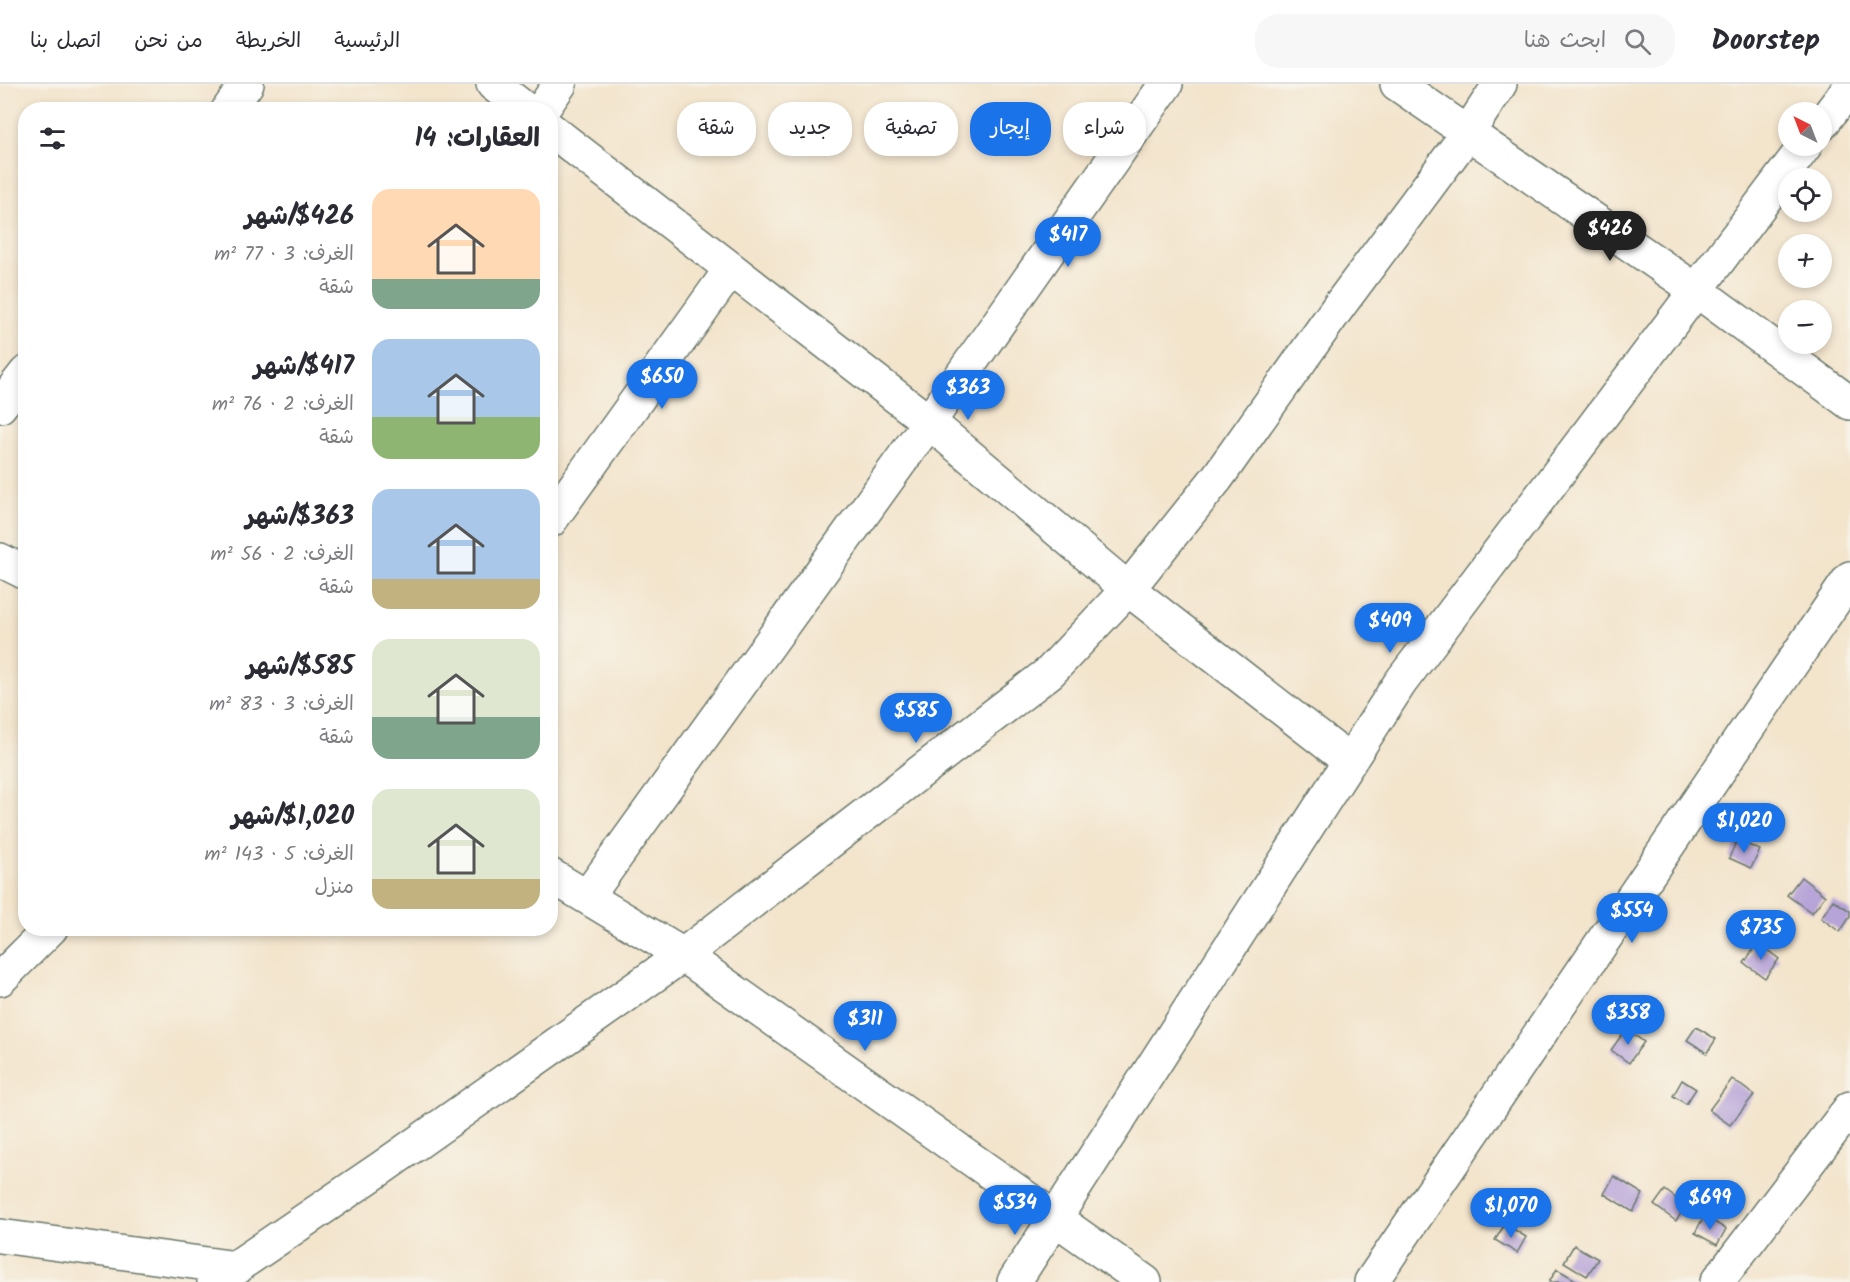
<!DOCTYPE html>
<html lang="ar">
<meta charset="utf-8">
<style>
:root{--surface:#fff;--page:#f7f7f7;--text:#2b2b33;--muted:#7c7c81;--line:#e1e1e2;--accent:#1a73e8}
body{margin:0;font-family:Kalam,"Playpen Sans Arabic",sans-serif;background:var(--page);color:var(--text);direction:rtl;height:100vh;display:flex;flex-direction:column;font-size:22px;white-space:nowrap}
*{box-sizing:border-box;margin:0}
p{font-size:20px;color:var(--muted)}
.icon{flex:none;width:33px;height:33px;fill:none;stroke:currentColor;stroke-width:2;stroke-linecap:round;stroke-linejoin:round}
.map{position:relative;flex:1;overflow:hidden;direction:ltr}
.panel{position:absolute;left:18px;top:18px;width:540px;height:834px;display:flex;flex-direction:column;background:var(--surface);border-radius:24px;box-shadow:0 3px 9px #0003;direction:rtl}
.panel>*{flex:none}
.guide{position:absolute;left:576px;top:18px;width:570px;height:54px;direction:rtl;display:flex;gap:12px}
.needle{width:39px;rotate:318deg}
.controls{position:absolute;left:1778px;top:18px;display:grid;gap:12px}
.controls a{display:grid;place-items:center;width:54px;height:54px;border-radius:50%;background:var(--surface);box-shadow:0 3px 9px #0003;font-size:30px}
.price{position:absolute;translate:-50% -51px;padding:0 14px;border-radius:21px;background:var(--accent);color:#fff;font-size:20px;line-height:39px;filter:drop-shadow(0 2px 3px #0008)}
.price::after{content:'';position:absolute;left:50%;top:36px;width:18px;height:14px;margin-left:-9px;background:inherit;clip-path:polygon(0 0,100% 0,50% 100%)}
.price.on{background:#222;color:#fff}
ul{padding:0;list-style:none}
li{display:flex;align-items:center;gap:18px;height:150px;padding:0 18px}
li span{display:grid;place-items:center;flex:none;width:168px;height:120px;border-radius:18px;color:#555}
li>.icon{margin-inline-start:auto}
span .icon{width:72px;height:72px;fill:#fffc;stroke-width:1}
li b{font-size:26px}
h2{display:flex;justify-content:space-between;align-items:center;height:72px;padding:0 18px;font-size:26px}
.pill{padding:0 21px;border-radius:24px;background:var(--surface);box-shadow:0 3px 9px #0003;font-size:21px;line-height:54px}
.pill.on{background:var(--accent);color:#fff}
header{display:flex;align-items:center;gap:36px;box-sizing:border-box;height:84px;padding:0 30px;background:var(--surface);border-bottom:2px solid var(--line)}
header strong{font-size:28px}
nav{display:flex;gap:33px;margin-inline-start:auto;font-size:21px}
.search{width:420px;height:54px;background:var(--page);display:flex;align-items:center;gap:15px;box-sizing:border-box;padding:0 21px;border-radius:24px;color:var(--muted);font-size:22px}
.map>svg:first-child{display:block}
.building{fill:#b6a3d8}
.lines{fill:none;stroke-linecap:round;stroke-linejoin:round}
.minor-casing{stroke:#697769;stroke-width:36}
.minor{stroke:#fff;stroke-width:33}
</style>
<header>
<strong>Doorstep</strong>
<div class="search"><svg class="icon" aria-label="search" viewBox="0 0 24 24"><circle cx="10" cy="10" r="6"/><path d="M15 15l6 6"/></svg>ابحث هنا</div>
<nav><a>الرئيسية</a><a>الخريطة</a><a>من نحن</a><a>اتصل بنا</a></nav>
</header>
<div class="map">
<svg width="1850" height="1198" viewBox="0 0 1850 1198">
<rect width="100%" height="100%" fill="#f7f3e8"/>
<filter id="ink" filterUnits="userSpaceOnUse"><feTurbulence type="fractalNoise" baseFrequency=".0167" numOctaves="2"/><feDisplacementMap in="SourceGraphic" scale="12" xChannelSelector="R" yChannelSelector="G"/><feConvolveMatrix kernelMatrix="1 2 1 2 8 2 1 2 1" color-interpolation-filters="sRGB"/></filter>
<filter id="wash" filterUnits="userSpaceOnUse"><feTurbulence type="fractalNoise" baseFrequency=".008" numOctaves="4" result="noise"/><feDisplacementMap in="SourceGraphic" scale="24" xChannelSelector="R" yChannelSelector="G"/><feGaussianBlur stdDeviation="1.35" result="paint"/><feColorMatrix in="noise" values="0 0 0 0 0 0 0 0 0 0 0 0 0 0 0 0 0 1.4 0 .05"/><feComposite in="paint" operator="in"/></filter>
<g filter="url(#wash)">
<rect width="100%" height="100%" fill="#f3e4cc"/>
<g id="blocks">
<path class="building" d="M1737 756 1760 766 1751 784 1729 774Z
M1801 793 1825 812 1812 829 1787 811Z
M1833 816 1850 827V833L1840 848 1821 834Z
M1758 859 1779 875 1765 894 1744 879Z
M1696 943 1716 955 1707 969 1687 956Z
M1626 945 1644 958 1629 979 1611 966Z
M1732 995 1754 1011 1730 1041 1709 1026Z
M1682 996 1696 1005 1686 1020 1673 1012Z
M1614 1092 1643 1110 1633 1128 1604 1110Z
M1665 1106 1686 1122 1676 1137 1654 1121Z
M1704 1132 1726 1145 1717 1161 1695 1149Z
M1505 1140 1526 1153 1517 1169 1495 1156Z
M1574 1161 1598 1175 1587 1192 1564 1178Z
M1557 1185 1579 1198H1549Z"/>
</g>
</g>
<g filter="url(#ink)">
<use href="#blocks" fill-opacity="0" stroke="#697769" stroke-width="1.5"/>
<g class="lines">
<defs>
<path id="minor" d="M493 0 526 26
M1397 0 1696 206 1850 319
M228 26 247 0
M542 26 560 0
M1821 41 1850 3
M550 45 929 338 1128 505 1348 676
M0 322 26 289
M550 437 731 185
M0 476 26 489
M550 791 683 871 1145 1198
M587 813 929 338 1166 0
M0 895 51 844
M0 1152 237 1184
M214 1198 383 1083 683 871 1050 588 1128 505 1217 394 1339 222 1467 50 1500 0
M1014 1198 1400 599 1805 62
M1371 1198 1850 494
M1717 1198 1850 1024"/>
</defs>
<use href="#minor" class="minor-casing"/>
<use href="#minor" class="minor"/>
</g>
</g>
</svg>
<div class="controls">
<a><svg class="needle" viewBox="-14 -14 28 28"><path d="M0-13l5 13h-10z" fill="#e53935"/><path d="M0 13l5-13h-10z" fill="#7c7c81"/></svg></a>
<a><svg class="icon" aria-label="locate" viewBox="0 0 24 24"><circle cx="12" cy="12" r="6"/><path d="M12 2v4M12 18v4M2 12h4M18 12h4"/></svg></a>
<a>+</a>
<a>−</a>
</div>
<b class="price on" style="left:1610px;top:178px">$426</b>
<b class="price" style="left:1068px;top:184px">$417</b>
<b class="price" style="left:662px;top:326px">$650</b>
<b class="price" style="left:968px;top:337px">$363</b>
<b class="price" style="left:1390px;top:570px">$409</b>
<b class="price" style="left:916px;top:660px">$585</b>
<b class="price" style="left:1744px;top:770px">$1,020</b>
<b class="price" style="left:1632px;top:860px">$554</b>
<b class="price" style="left:1761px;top:877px">$735</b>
<b class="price" style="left:1628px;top:962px">$358</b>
<b class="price" style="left:865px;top:968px">$311</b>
<b class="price" style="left:1710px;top:1147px">$699</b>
<b class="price" style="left:1015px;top:1152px">$534</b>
<b class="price" style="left:1511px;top:1155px">$1,070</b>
<div class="guide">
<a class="pill">شراء</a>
<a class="pill on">إيجار</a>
<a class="pill">تصفية</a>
<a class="pill">جديد</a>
<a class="pill">شقة</a>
</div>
<section class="panel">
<h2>العقارات: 14<svg class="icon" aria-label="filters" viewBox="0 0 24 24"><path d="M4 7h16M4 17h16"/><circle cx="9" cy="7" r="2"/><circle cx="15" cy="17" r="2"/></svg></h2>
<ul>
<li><span style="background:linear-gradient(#ffd9b3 75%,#7fa58c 0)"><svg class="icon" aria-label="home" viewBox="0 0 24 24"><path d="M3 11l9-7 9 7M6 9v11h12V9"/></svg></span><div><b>$426/شهر</b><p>الغرف: 3 · 77 m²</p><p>شقة</p></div></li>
<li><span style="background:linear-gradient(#a9c7e8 65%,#8fb573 0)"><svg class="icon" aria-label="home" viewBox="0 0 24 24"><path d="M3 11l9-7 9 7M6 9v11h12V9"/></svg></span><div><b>$417/شهر</b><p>الغرف: 2 · 76 m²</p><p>شقة</p></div></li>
<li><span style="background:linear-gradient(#a9c7e8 75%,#c2b280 0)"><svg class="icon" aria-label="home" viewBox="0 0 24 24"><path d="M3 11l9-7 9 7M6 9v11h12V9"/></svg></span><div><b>$363/شهر</b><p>الغرف: 2 · 56 m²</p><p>شقة</p></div></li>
<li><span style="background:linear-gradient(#dfe7d0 65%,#7fa58c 0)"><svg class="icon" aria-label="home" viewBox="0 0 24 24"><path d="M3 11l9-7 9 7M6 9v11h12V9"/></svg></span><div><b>$585/شهر</b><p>الغرف: 3 · 83 m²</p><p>شقة</p></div></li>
<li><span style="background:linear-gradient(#dfe7d0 75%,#c2b280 0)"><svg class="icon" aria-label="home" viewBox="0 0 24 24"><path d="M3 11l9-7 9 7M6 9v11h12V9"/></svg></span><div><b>$1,020/شهر</b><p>الغرف: 5 · 143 m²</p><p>منزل</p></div></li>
</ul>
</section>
</div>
